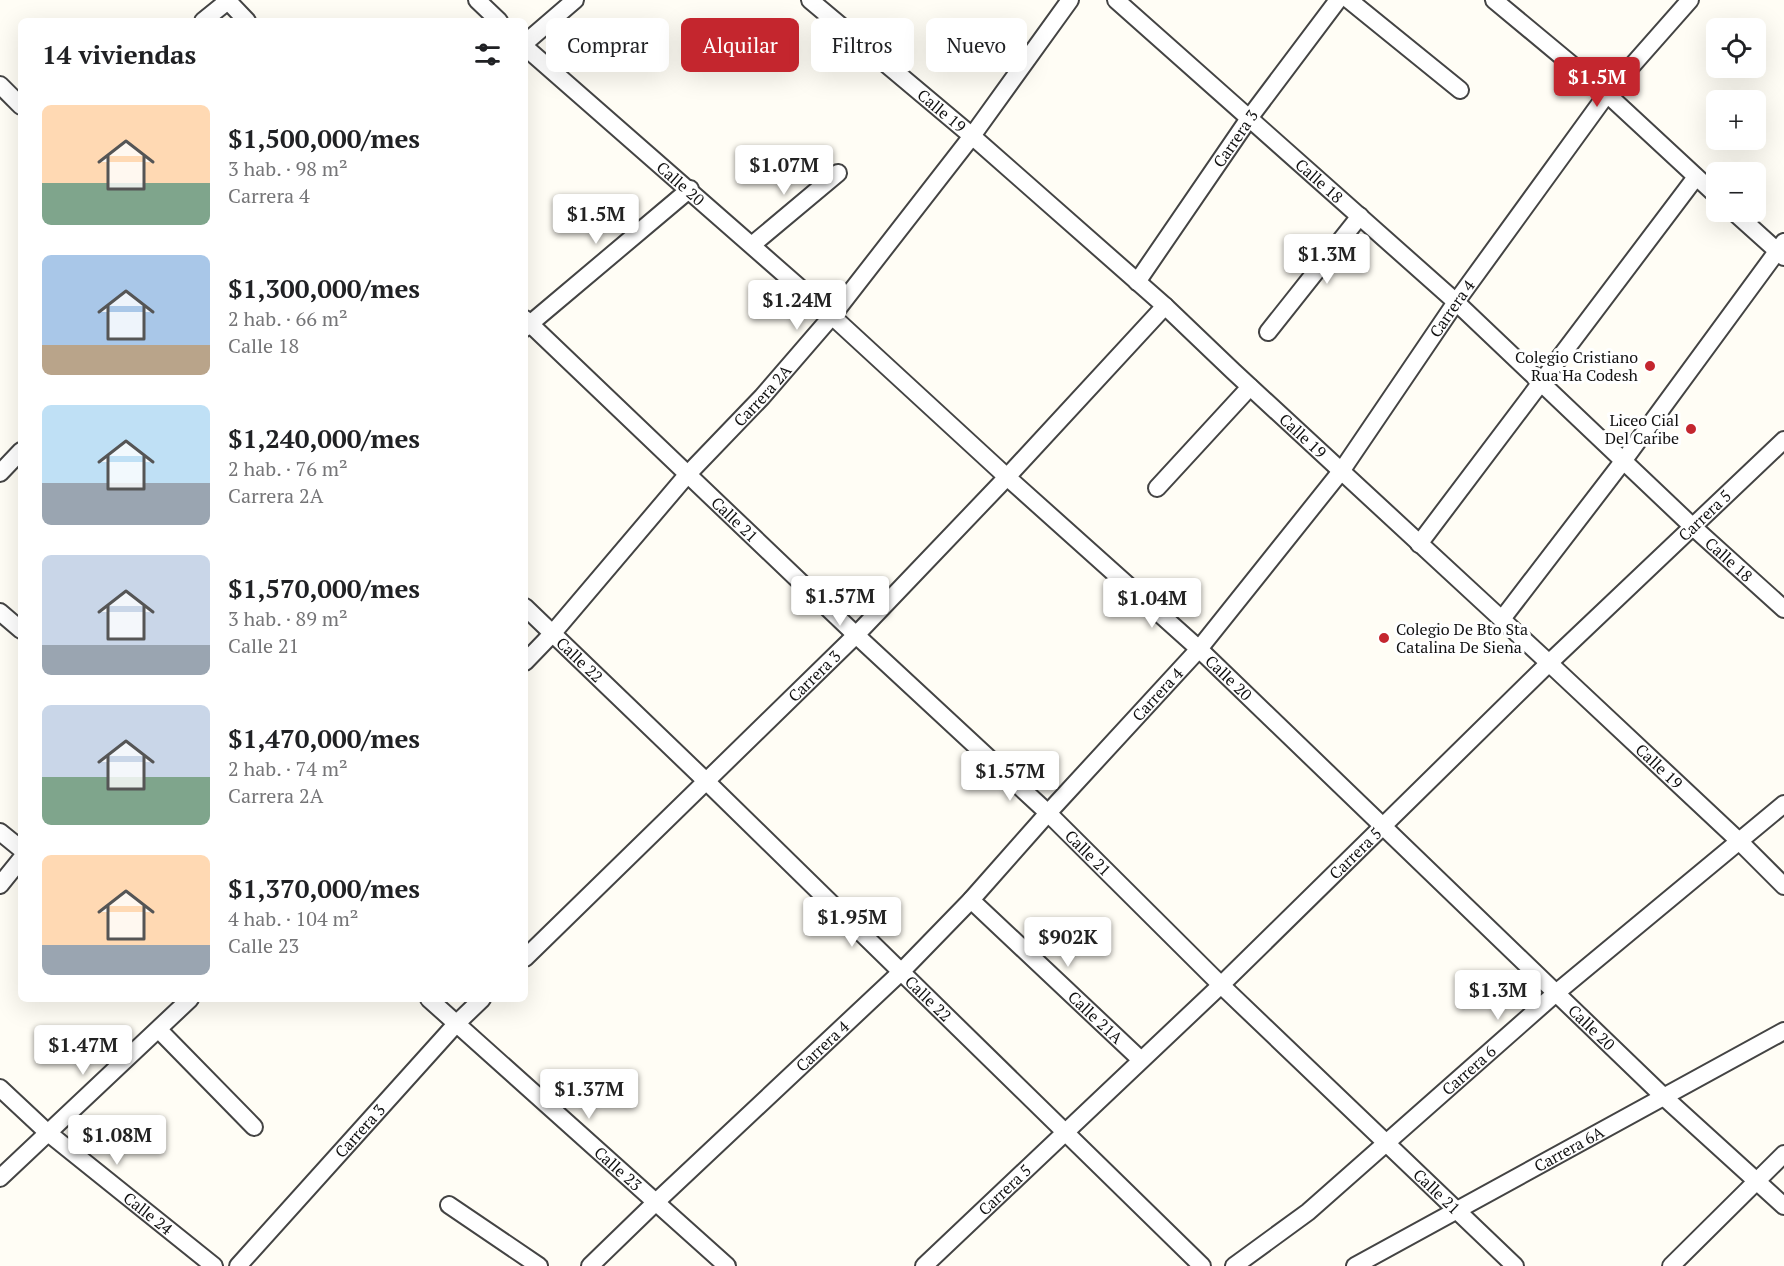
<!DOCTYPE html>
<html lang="es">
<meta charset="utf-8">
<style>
:root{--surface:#fff;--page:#f2f2f2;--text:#202124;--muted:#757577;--accent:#c4262e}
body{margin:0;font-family:"PT Serif",serif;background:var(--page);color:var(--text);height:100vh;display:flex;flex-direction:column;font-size:22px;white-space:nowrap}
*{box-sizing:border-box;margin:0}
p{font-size:20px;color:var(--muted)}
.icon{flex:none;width:33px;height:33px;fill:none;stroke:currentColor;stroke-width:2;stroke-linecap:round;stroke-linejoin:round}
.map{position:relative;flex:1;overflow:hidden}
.details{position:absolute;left:18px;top:18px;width:510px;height:984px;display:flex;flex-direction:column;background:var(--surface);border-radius:9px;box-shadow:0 6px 24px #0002}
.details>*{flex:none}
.banner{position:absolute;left:546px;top:18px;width:570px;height:54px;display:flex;gap:12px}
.buttons{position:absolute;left:1706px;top:18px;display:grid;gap:12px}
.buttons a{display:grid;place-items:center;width:60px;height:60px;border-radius:9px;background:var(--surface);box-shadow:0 6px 24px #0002;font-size:30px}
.price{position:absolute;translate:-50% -51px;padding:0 14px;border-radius:6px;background:#fff;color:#222;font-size:20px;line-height:39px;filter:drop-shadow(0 2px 3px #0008)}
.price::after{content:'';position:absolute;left:50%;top:36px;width:18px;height:14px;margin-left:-9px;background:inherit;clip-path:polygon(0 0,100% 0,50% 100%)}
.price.current{background:var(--accent);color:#fff}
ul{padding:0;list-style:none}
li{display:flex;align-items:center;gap:18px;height:150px;padding:0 24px}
li span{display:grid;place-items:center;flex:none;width:168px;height:120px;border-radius:9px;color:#555}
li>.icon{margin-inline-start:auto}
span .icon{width:72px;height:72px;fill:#fffc;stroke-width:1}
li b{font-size:26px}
h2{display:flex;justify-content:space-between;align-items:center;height:72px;padding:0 24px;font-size:26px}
.tag{padding:0 21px;border-radius:9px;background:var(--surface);box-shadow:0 6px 24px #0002;font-size:21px;line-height:54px}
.tag.current{background:var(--accent);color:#fff}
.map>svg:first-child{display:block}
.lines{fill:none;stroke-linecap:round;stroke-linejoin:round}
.minor-casing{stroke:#444;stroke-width:20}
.minor{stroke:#fff;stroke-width:16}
.poi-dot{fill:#c4262e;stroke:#fff;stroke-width:2}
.labels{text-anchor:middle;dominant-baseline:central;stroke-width:6;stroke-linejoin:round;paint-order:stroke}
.street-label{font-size:16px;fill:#111;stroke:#fff}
.poi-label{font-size:16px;fill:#111;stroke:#fff;text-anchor:end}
</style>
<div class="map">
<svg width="1784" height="1266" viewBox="0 0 1784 1266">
<rect width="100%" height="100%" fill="#fffdf5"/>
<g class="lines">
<defs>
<g id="minor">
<path d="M227 0 247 21"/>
<path d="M477 0 499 21"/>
<path id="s1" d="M810 0 972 136 1165 306 1233 371 1549 663 1739 841 1784 886"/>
<path id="s2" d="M1116 0 1456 302 1692 526 1784 609"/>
<path d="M1349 0 1460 90"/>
<path d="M1494 0 1607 94 1716 195"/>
<path d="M203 21 229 0"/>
<path d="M525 43 575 0"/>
<path id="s3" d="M525 47 832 316 1007 477 1199 649 1664 1097 1784 1206"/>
<path d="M0 85 21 106"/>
<path d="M1734 212 1784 257"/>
<path d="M752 245 838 173"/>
<path id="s4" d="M1137 282 1250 117 1338 0"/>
<path id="s5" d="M525 319 856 635 1048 813 1221 985 1515 1266"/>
<path d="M525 328 690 189"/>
<path d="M1268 332 1360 216"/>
<path d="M0 473 21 451"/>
<path d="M1157 488 1250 387"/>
<path d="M1419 544 1696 177"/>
<path id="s6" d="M525 607 707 782 1202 1266"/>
<path d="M0 612 21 630"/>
<path d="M1502 619 1624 460 1784 242"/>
<path id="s7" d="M525 662 552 634 687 475 762 397 832 316 972 136 1070 0"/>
<path d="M0 832 21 849"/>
<path d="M0 885 21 859"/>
<path id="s8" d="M971 900 1141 1060"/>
<path id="s9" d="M525 958 856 635 1007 477 1165 306"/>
<path id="s10" d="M429 999 727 1266"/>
<path d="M159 1030 254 1127"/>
<path id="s11" d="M0 1088 47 1132 214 1266"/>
<path d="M0 1178 190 999"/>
<path d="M449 1205 539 1266"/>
<path id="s12" d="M238 1266 456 1024 482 999"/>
<path id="s13" d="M590 1266 656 1202 901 972 971 900 1048 813 1199 649 1342 470 1456 302 1607 94 1690 0"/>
<path id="s14" d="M924 1266 1221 985 1549 663 1784 440"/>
<path id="s15" d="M1234 1266 1308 1212 1556 993 1784 804"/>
<path id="s16" d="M1355 1266 1784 1031"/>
<path d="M1671 1266 1784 1154"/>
</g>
</defs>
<use href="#minor" class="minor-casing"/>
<use href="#minor" class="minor"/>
</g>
<g class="poi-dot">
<circle cx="1650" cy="366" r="6"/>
<circle cx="1691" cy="429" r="6"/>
<circle cx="1384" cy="638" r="6"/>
</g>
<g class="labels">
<g class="street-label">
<text stroke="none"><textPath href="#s1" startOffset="172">Calle 19</textPath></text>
<text stroke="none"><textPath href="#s4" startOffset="174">Carrera 3</textPath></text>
<text stroke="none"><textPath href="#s2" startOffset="272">Calle 18</textPath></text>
<text stroke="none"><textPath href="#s3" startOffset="207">Calle 20</textPath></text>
<text stroke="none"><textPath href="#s13" startOffset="1292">Carrera 4</textPath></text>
<text stroke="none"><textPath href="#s7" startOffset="357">Carrera 2A</textPath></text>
<text stroke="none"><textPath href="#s1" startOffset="658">Calle 19</textPath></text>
<text stroke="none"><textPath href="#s14" startOffset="1083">Carrera 5</textPath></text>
<text stroke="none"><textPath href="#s5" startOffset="290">Calle 21</textPath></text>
<text stroke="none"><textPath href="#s2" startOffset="830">Calle 18</textPath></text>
<text stroke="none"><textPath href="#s6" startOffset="76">Calle 22</textPath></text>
<text stroke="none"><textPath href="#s9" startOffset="404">Carrera 3</textPath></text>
<text stroke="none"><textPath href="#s3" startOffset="945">Calle 20</textPath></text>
<text stroke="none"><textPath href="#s13" startOffset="806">Carrera 4</textPath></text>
<text stroke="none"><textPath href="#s1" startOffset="1144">Calle 19</textPath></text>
<text stroke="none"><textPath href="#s5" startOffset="776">Calle 21</textPath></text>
<text stroke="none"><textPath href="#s14" startOffset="597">Carrera 5</textPath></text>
<text stroke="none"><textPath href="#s6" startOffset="562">Calle 22</textPath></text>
<text stroke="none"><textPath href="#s8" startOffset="171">Calle 21A</textPath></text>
<text stroke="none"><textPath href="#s3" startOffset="1449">Calle 20</textPath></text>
<text stroke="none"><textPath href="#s13" startOffset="320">Carrera 4</textPath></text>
<text stroke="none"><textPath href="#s15" startOffset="306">Carrera 6</textPath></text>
<text stroke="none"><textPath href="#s12" startOffset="182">Carrera 3</textPath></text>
<text stroke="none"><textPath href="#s16" startOffset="244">Carrera 6A</textPath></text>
<text stroke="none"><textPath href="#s10" startOffset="254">Calle 23</textPath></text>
<text stroke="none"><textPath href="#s14" startOffset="111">Carrera 5</textPath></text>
<text stroke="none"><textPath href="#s5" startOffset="1262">Calle 21</textPath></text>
<text stroke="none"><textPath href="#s11" startOffset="194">Calle 24</textPath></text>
</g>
<g class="poi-label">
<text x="1638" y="357">Colegio Cristiano<tspan x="1638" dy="18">Rua Ha Codesh</tspan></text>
<text x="1679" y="420">Liceo Cial<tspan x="1679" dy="18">Del Caribe</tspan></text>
<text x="1396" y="629" text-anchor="start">Colegio De Bto Sta<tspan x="1396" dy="18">Catalina De Siena</tspan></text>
</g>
</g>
</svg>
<div class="buttons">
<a><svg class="icon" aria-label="locate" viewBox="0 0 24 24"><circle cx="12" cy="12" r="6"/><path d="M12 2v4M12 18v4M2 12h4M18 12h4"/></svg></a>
<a>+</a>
<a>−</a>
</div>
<b class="price current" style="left:1597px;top:108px">$1.5M</b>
<b class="price" style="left:784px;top:196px">$1.07M</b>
<b class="price" style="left:596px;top:245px">$1.5M</b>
<b class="price" style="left:1327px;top:285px">$1.3M</b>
<b class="price" style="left:797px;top:331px">$1.24M</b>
<b class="price" style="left:840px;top:627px">$1.57M</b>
<b class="price" style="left:1152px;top:629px">$1.04M</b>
<b class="price" style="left:1010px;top:802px">$1.57M</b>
<b class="price" style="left:852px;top:948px">$1.95M</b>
<b class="price" style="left:1068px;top:968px">$902K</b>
<b class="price" style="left:1498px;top:1021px">$1.3M</b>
<b class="price" style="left:83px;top:1076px">$1.47M</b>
<b class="price" style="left:589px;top:1120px">$1.37M</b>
<b class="price" style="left:117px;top:1166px">$1.08M</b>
<div class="banner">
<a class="tag">Comprar</a>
<a class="tag current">Alquilar</a>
<a class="tag">Filtros</a>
<a class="tag">Nuevo</a>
</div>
<section class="details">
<h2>14 viviendas<svg class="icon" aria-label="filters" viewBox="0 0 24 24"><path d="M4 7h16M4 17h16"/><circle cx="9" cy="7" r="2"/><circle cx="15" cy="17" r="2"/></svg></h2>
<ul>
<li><span style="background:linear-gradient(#ffd9b3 65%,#7fa58c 0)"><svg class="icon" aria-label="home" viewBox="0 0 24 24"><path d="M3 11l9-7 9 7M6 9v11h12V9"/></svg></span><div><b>$1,500,000/mes</b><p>3 hab. · 98 m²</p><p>Carrera 4</p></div></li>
<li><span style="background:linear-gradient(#a9c7e8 75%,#b9a48a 0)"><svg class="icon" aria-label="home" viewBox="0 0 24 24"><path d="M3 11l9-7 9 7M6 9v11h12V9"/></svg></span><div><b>$1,300,000/mes</b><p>2 hab. · 66 m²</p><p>Calle 18</p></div></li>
<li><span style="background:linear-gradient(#bfe0f5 65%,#9aa5b1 0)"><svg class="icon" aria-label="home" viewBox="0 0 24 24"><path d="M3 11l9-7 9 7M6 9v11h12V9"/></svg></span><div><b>$1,240,000/mes</b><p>2 hab. · 76 m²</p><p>Carrera 2A</p></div></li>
<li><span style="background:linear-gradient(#c9d6e8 75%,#9aa5b1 0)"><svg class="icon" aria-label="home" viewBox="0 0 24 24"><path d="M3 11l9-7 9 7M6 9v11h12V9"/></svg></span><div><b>$1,570,000/mes</b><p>3 hab. · 89 m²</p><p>Calle 21</p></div></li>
<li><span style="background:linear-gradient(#c9d6e8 60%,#7fa58c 0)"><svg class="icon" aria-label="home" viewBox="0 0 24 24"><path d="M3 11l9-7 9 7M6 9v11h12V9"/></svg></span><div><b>$1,470,000/mes</b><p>2 hab. · 74 m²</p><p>Carrera 2A</p></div></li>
<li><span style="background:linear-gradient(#ffd9b3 75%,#9aa5b1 0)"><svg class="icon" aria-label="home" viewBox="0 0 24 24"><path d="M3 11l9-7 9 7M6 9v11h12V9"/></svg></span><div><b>$1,370,000/mes</b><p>4 hab. · 104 m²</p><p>Calle 23</p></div></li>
</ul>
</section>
</div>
